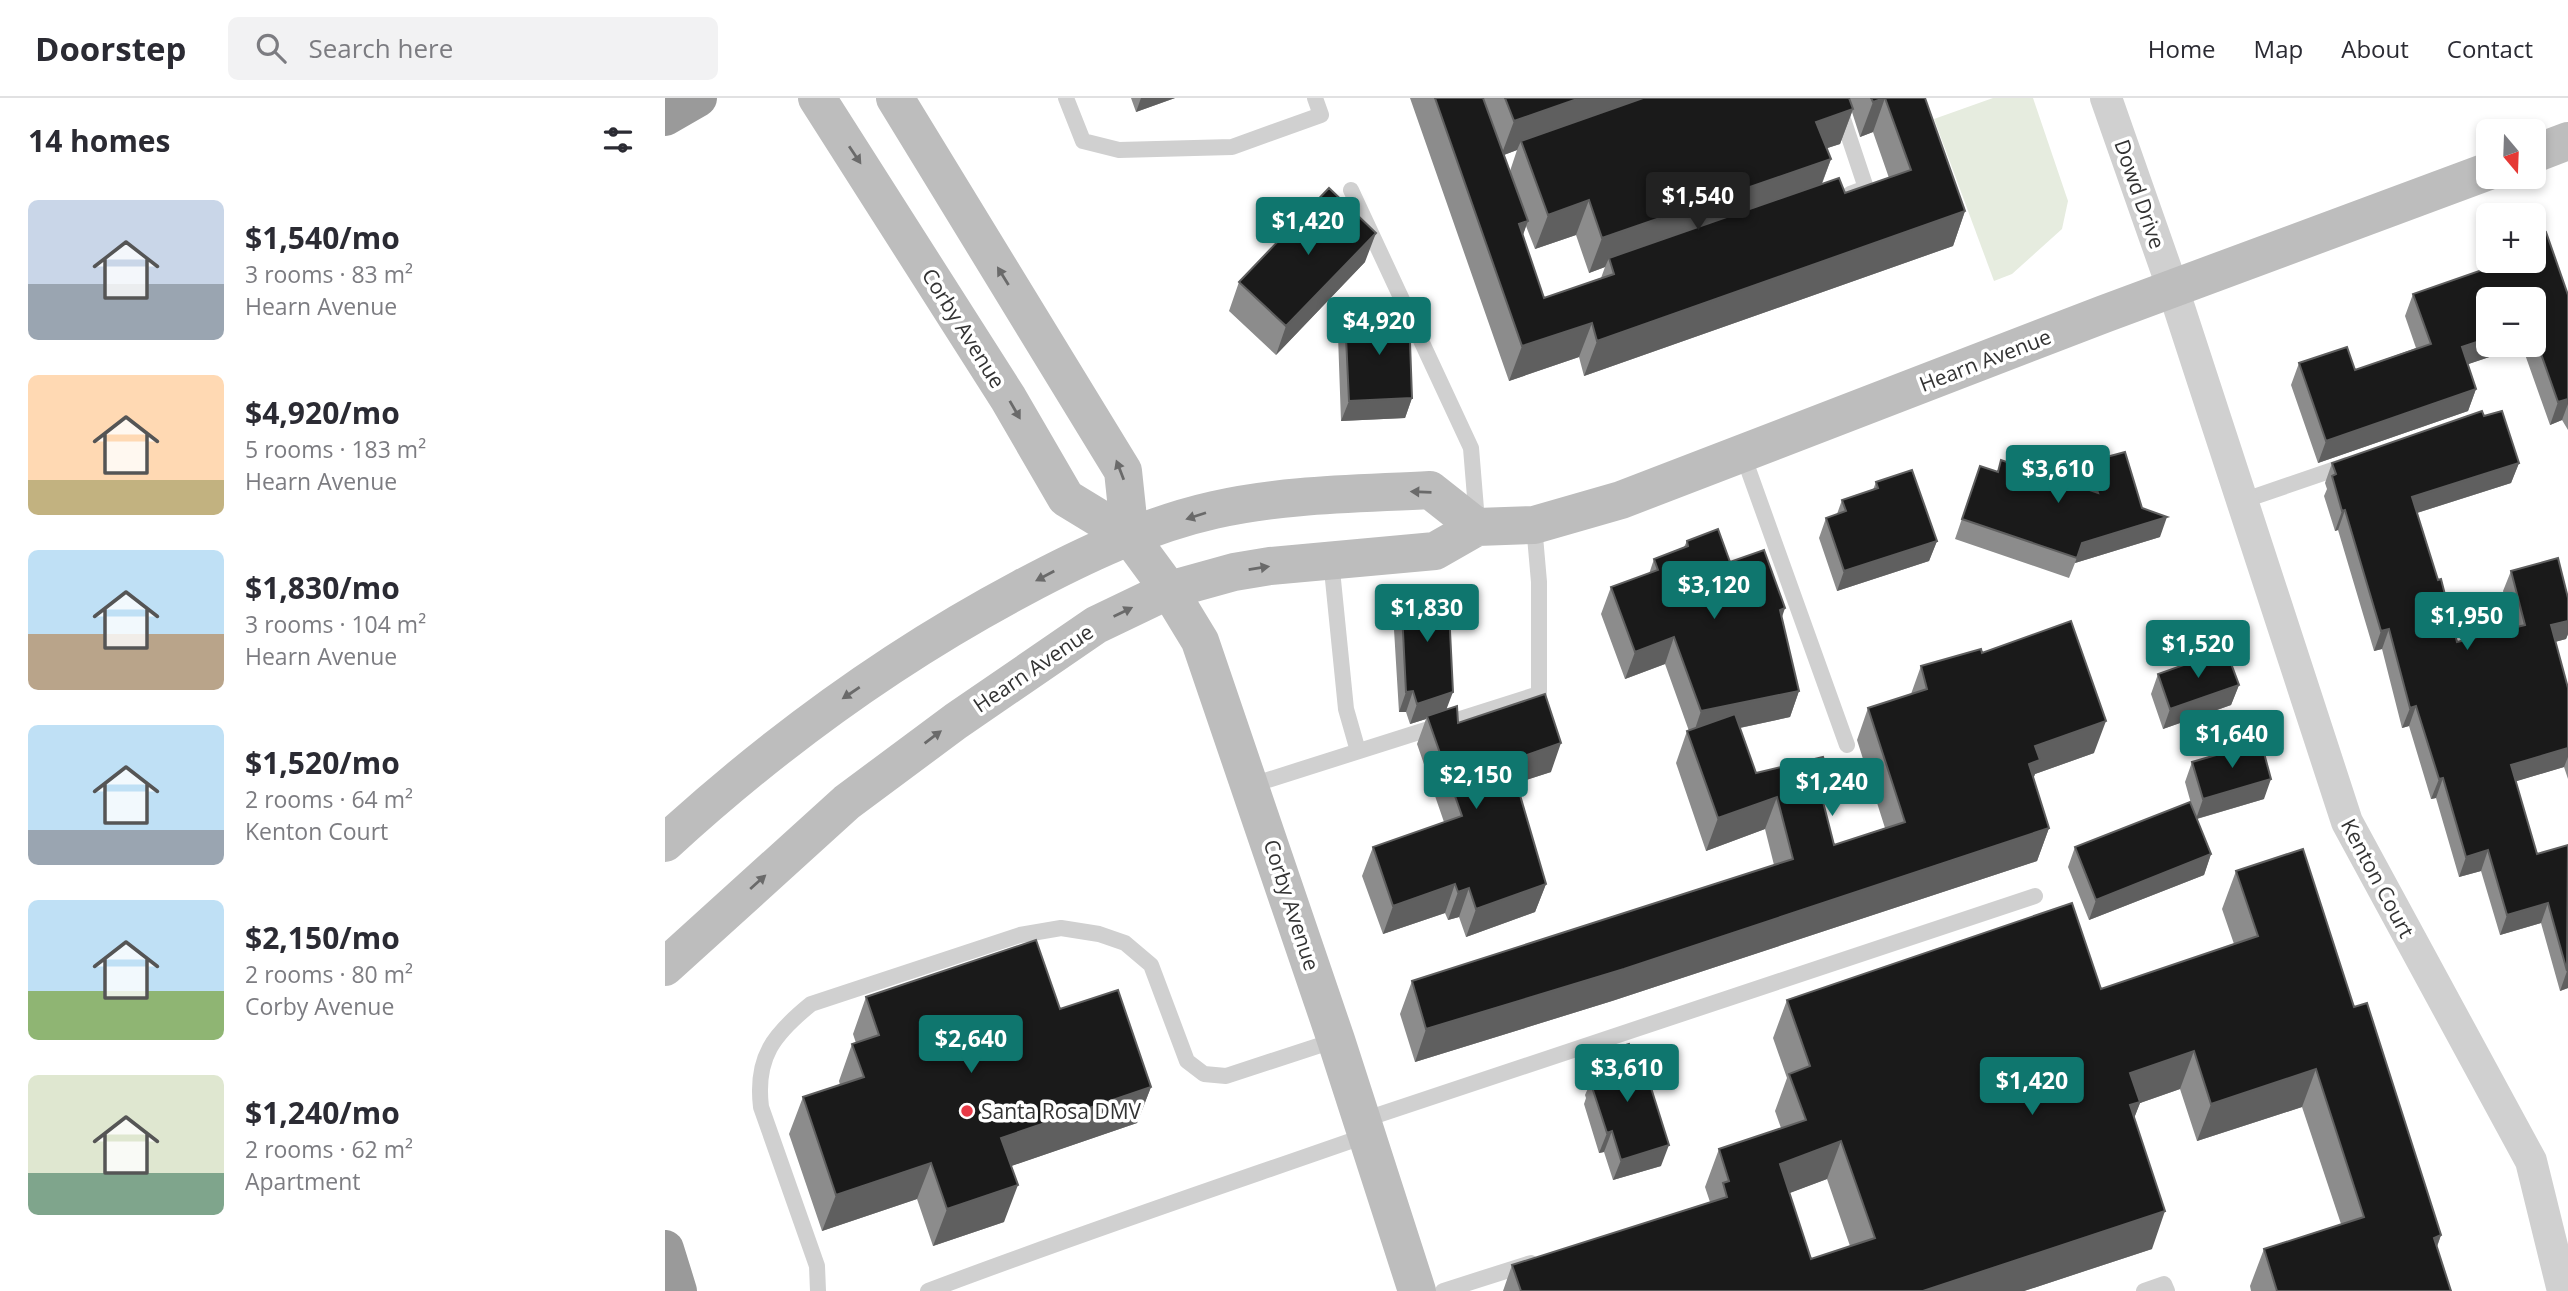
<!DOCTYPE html>
<meta charset="utf-8">
<style>
:root{--surface:#fff;--page:#f2f2f3;--text:#2b2b33;--muted:#7c7c81;--line:#e1e1e2;--accent:#0f766e}
body{margin:0;font-family:"Open Sans",sans-serif;background:var(--page);color:var(--text);height:100vh;display:flex;flex-direction:column;font-size:26px;white-space:nowrap}
*{box-sizing:border-box;margin:0}
p{font-size:23px;color:var(--muted)}
.icon{flex:none;width:38px;height:38px;fill:none;stroke:currentColor;stroke-width:2;stroke-linecap:round;stroke-linejoin:round}
.map{position:relative;flex:1;overflow:hidden}
.side{display:flex;flex-direction:column;background:var(--surface);width:665px}
.side>*{flex:none}
.needle{width:46px;rotate:161deg}
.buttons{position:absolute;left:1811px;top:21px;display:grid;gap:14px}
.buttons a{display:grid;place-items:center;width:70px;height:70px;border-radius:10px;background:var(--surface);box-shadow:0 4px 10px #0003;font-size:35px}
.price{position:absolute;translate:-50% -60px;padding:0 16px;border-radius:7px;background:var(--accent);color:#fff;font-size:23px;line-height:46px;filter:drop-shadow(0 2px 4px #0008)}
.price::after{content:'';position:absolute;left:50%;top:42px;width:21px;height:16px;margin-left:-10px;background:inherit;clip-path:polygon(0 0,100% 0,50% 100%)}
.price.on{background:#222;color:#fff}
ul{padding:0;list-style:none}
li{display:flex;align-items:center;gap:21px;height:175px;padding:0 28px}
li span{display:grid;place-items:center;flex:none;width:196px;height:140px;border-radius:10px;color:#555}
li>.icon{margin-inline-start:auto}
span .icon{width:84px;height:84px;fill:#fffc;stroke-width:1}
li b{font-size:30px}
h2{display:flex;justify-content:space-between;align-items:center;height:84px;padding:0 28px;font-size:30px}
header{display:flex;align-items:center;gap:42px;box-sizing:border-box;height:98px;padding:0 35px;background:var(--surface);border-bottom:2px solid var(--line)}
header strong{font-size:33px}
nav{display:flex;gap:38px;margin-inline-start:auto;font-size:24px}
.search{width:490px;height:63px;background:var(--page);display:flex;align-items:center;gap:18px;box-sizing:border-box;padding:0 24px;border-radius:10px;color:var(--muted);font-size:26px}
main{display:flex;flex:1;min-height:0}
.map>svg:first-child{display:block}
.green{fill:#e6ecdf}
.lines{fill:none;stroke-linecap:round;stroke-linejoin:round}
.lane{stroke:#d0d0d0;stroke-width:16}
.street{stroke:#d0d0d0;stroke-width:32}
.secondary{stroke:#bdbdbd;stroke-width:38}
.highway{stroke:#9a9a9a;stroke-width:38}
.wall{fill:#8c8c8c;fill-rule:evenodd}
.shaded-wall{fill:#5f5f5f}
.building{fill:#1a1a1a;stroke:#5f5f5f;stroke-width:2;fill-rule:evenodd}
.oneway{fill:#6a6a6a}
.poi-dot{fill:#e63946;stroke:#fff;stroke-width:2.5}
.labels{text-anchor:middle;dominant-baseline:central;stroke-width:7;stroke-linejoin:round;paint-order:stroke}
.street-label{font-size:21px;fill:#333;stroke:#fff}
.poi-label{font-size:21px;fill:#333;stroke:#fff;text-anchor:start}
</style>
<header>
<strong>Doorstep</strong>
<div class="search"><svg class="icon" aria-label="search" viewBox="0 0 24 24"><circle cx="10" cy="10" r="6"/><path d="M15 15l6 6"/></svg>Search here</div>
<nav><a>Home</a><a>Map</a><a>About</a><a>Contact</a></nav>
</header>
<main>
<section class="side">
<h2>14 homes<svg class="icon" aria-label="filters" viewBox="0 0 24 24"><path d="M4 7h16M4 17h16"/><circle cx="9" cy="7" r="2"/><circle cx="15" cy="17" r="2"/></svg></h2>
<ul>
<li><span style="background:linear-gradient(#c9d6e8 60%,#9aa5b1 0)"><svg class="icon" aria-label="home" viewBox="0 0 24 24"><path d="M3 11l9-7 9 7M6 9v11h12V9"/></svg></span><div><b>$1,540/mo</b><p>3 rooms · 83 m²</p><p>Hearn Avenue</p></div></li>
<li><span style="background:linear-gradient(#ffd9b3 75%,#c2b280 0)"><svg class="icon" aria-label="home" viewBox="0 0 24 24"><path d="M3 11l9-7 9 7M6 9v11h12V9"/></svg></span><div><b>$4,920/mo</b><p>5 rooms · 183 m²</p><p>Hearn Avenue</p></div></li>
<li><span style="background:linear-gradient(#bfe0f5 60%,#b9a48a 0)"><svg class="icon" aria-label="home" viewBox="0 0 24 24"><path d="M3 11l9-7 9 7M6 9v11h12V9"/></svg></span><div><b>$1,830/mo</b><p>3 rooms · 104 m²</p><p>Hearn Avenue</p></div></li>
<li><span style="background:linear-gradient(#bfe0f5 75%,#9aa5b1 0)"><svg class="icon" aria-label="home" viewBox="0 0 24 24"><path d="M3 11l9-7 9 7M6 9v11h12V9"/></svg></span><div><b>$1,520/mo</b><p>2 rooms · 64 m²</p><p>Kenton Court</p></div></li>
<li><span style="background:linear-gradient(#bfe0f5 65%,#8fb573 0)"><svg class="icon" aria-label="home" viewBox="0 0 24 24"><path d="M3 11l9-7 9 7M6 9v11h12V9"/></svg></span><div><b>$2,150/mo</b><p>2 rooms · 80 m²</p><p>Corby Avenue</p></div></li>
<li><span style="background:linear-gradient(#dfe7d0 70%,#7fa58c 0)"><svg class="icon" aria-label="home" viewBox="0 0 24 24"><path d="M3 11l9-7 9 7M6 9v11h12V9"/></svg></span><div><b>$1,240/mo</b><p>2 rooms · 62 m²</p><p>Apartment</p></div></li>
</ul>
</section>
<div class="map">
<svg width="1903" height="1193" viewBox="0 0 1903 1193">
<rect width="100%" height="100%" fill="#fff"/>
<path class="green" d="M1328 0H1368L1403 103 1397 131 1347 176 1329 183 1269 21Z"/>
<g class="lines">
<path class="lane" d="M401 0 418 43 454 52 567 49 656 17 650 0
M1171 0 1201 90 1185 96
M686 92 806 350 812 423
M1078 357 1182 647
M1577 403 1682 367
M666 462 681 611 693 653
M587 687 874 596V484L869 427
M695 1023 1370 798
M153 1193 152 1168 96 1009C90 959 109 936 146 906L355 837 396 830 434 836 460 845 486 867 522 963 539 976 561 978 671 942
M263 1193C408 1138 554 1089 700 1038
M778 1193 866 1165
M1479 1193 1499 1186 1502 1193"/>
<path class="street" d="M1441 0 1508 191 1682 724 1866 1063 1898 1193"/>
<path class="secondary" d="M152 0 343 300 401 400 465 439 504 492 535 543 671 942 752 1193
M230 0 458 373 465 439
M1869 56 1903 43
M0 745C108 646 227 559 357 490 417 458 482 427 549 412 619 396 693 396 765 392L812 429
M0 869 182 704 291 623 431 527 504 492 569 474 605 468 770 453 812 429 869 427 956 402 1439 216 1824 73"/>
<path class="highway" d="M0 19 33 0
M0 1151 13 1193"/>
</g>
<path class="wall" d="M466 0H510L471 14Z
M745 0H1260L1300 113 1288 148 919 278 914 259 844 283ZM1187 14 1195 39 1208 34 1224 80 1180 95 1157 86 1166 61 1162 50 1175 46ZM852 52 845 73 839 57ZM861 128 870 151 911 137 924 175 940 169 936 180 879 200 858 137Z
M1833 163H1869L1903 197V332L1897 322 1885 327 1857 248 1803 266 1811 291 1803 313 1653 365 1626 287 1634 265 1690 272 1751 250 1740 218 1748 196 1831 167ZM1869 201V247H1824Z
M700 164 611 257 564 213 574 184Z
M680 218 747 300 740 320 676 323 673 238Z
M1819 318 1854 365 1846 385 1752 415 1792 544 1848 530 1838 493 1846 473 1903 500V536L1901 541 1890 544 1903 590V681L1899 669 1851 683 1872 756 1903 747V890L1895 893 1876 825 1835 837 1816 773 1794 779 1771 700 1766 701 1744 628 1737 630 1717 551 1709 553 1673 432 1670 433 1659 398 1662 391 1660 385 1667 365Z
M1423 364 1477 410 1495 439 1410 465 1404 480 1290 441 1315 368 1332 374 1418 390 1416 384Z
M1211 384 1272 443 1264 463 1172 493 1154 440 1161 420 1172 416 1177 402 1208 392Z
M1022 443 1065 464 1117 520 1134 593 1125 619 1075 630 1091 675 1165 680 1157 700 1169 747 1220 730 1192 642 1203 610 1246 596 1256 568 1317 555 1429 655 1370 676 1368 681 1384 730 1372 763 947 903 750 964 735 916 747 883 1109 767 1100 731 1041 753 1011 665 1022 633H1024L1000 566 960 581 936 516 946 489 984 476 989 461 1019 449Z
M736 494 782 611 793 625 886 674 851 685 881 786 870 814 801 839 794 819 783 822 780 815 718 836 697 778 708 749 779 724 752 646 761 621 745 626 741 614H734L728 515Z
M1493 576 1574 587 1566 607 1498 631 1486 596Z
M1527 664 1599 701 1532 721 1546 756 1539 777 1424 822 1403 769 1410 749 1527 709 1520 684Z
M1571 773 1689 909 1776 1137 1772 1149 1786 1193H1586L1585 1188 1599 1151 1676 1126 1637 1009 1532 1043 1515 991 1475 1005 1469 1020 1487 1151 1359 1193H838L847 1167 1045 1104 1040 1089 1054 1051 1116 1030 1110 1013 1122 980 1108 940 1122 902 1436 891 1569 846 1557 811ZM1162 1081 1185 1148 1146 1161 1124 1095Z
M201 899 395 911 486 989 472 1025 346 1068 339 1124 268 1148 252 1101 157 1133 124 1036 138 999 175 987 174 983 187 946 191 945 188 936Z
M928 957 996 1068 948 1082 939 1054 934 1055 919 1006 921 1000 920 997 924 988 921 977Z"/>
<path class="shaded-wall" d="M476 0H510L471 14Z
M915 0H1002L856 43 852 52 836 58 849 23Z
M1220 0 1208 34 1195 39 1208 4Z
M1188 11 1175 46 1138 58 1151 24Z
M1166 61 1153 95 944 160 940 169 924 175 937 140Z
M924 102 911 137 870 151 883 117Z
M1300 113 1288 148 919 278 932 243Z
M863 123 850 158 854 126Z
M711 135 700 164 611 257 621 228Z
M927 225 914 259 844 283 857 248Z
M1824 240V247H1857V248L1789 271 1797 249Z
M1811 291 1803 313 1653 365 1661 343Z
M747 300 740 320 676 323 684 303Z
M1903 301V306L1897 322 1885 327 1893 304Z
M1854 365 1846 385 1739 419 1747 399Z
M1680 412 1673 432 1670 433 1677 413Z
M1502 419 1495 439 1410 465 1417 445Z
M1272 443 1264 463 1172 493 1179 473Z
M1120 510 1111 537 1115 512Z
M1903 523V536L1901 541 1878 547 1886 527Z
M1724 531 1717 551 1709 553 1716 533Z
M1009 539 1000 566 960 581 970 554Z
M1574 587 1566 607 1498 631 1505 611Z
M748 593 741 614H734L741 594Z
M1134 593 1125 619 1027 640 1036 613Z
M788 594 780 615 762 618 761 621 745 626 752 606Z
M1751 608 1744 628 1737 630 1745 610Z
M1441 623 1429 655 1370 676 1363 694 1352 698 1370 648Z
M896 645 886 674 834 691 845 663Z
M1903 650V659L1899 669 1839 687 1846 667Z
M1165 680 1153 712V684Z
M1778 680 1771 700 1766 701 1774 681Z
M1606 681 1599 701 1531 721 1538 701Z
M1112 699 1100 731 1041 753 1053 720Z
M1384 730 1372 763 947 903 750 964 761 931Z
M1823 752 1816 773 1794 779 1801 759Z
M1546 756 1539 777 1424 822 1431 802Z
M790 786 780 815 718 836 728 808Z
M881 786 870 814 801 839 811 811Z
M804 790 794 819 783 822 793 794Z
M1883 805 1876 825 1835 837 1842 817Z
M1903 872V890L1895 893 1902 873Z
M1529 953 1515 991 1475 1005 1461 1041 1465 975Z
M1651 971 1637 1009 1532 1043 1546 1006Z
M486 989 472 1025 323 1076 336 1040Z
M947 1033 939 1054 934 1055 942 1035Z
M1176 1043 1162 1081 1101 1104 1115 1066Z
M1004 1047 996 1068 948 1082 956 1062Z
M266 1065 252 1101 157 1133 171 1097Z
M353 1087 339 1124 268 1148 282 1111Z
M1500 1113 1487 1151 1359 1193H1258Z
M1776 1137 1762 1175 1769 1140Z"/>
<path class="building" d="M770 0H818L863 123 854 126 879 200 949 176 944 160 1174 80 1180 95 1246 72 1220 0H1260L1300 113 932 243 927 225 857 248Z
M840 0H915L849 23Z
M978 0H1184L1188 11 1151 24 1166 61 937 140 924 102 883 117 856 43Z
M1206 0H1219L1208 4Z
M664 90 711 135 621 228 574 184Z
M1881 134 1903 197V301L1893 304 1869 236V201H1824V240L1797 249 1811 291 1661 343 1634 265 1682 249 1690 272 1766 246 1748 196 1843 163H1869V138Z
M744 216 747 300 684 303 680 218Z
M1817 313 1819 318 1837 313 1854 365 1747 399 1773 482 1776 481 1792 544 1860 527 1846 473 1893 460 1903 500V523L1886 527 1903 590V650L1846 667 1872 756 1903 747 1902 873 1883 805 1842 817 1823 752 1801 759 1778 680 1774 681 1751 608 1745 610 1724 531 1716 533 1680 412 1677 413 1667 378 1671 376 1667 365Z
M1460 354 1477 410 1502 419 1417 445 1412 460 1297 421 1315 368 1333 374 1336 362 1433 395 1423 364Z
M1247 372 1272 443 1179 473 1161 420 1181 413 1177 402 1213 390 1211 384Z
M1053 431 1065 464 1099 452 1120 510 1115 512 1134 593 1036 613 1009 539 970 554 946 489 993 472 989 461 1023 448 1022 443Z
M783 492 788 594 752 606 748 593 741 594 736 494Z
M1406 523 1441 623 1370 648 1375 662 1364 666 1384 730 959 871 761 931 747 883 1128 761 1112 699 1053 720 1022 633 1070 616 1091 675 1158 659 1165 680 1153 684 1169 747 1240 724 1203 610 1262 591 1256 568 1316 551 1317 555Z
M1561 552 1574 587 1505 611 1493 576Z
M880 596 896 645 845 663 881 786 811 811 804 790 793 794 790 786 728 808 708 749 797 718 762 618 792 608 793 625Z
M1596 644 1606 681 1538 701 1527 664Z
M1525 704 1546 756 1431 802 1410 749Z
M1638 751 1689 909 1702 905 1776 1137 1769 1140 1786 1193H1612L1599 1151 1699 1119 1651 971 1546 1006 1529 953 1465 975 1475 1004 1465 1007 1500 1113 1258 1193H856L847 1167 1062 1099 1058 1085 1064 1083 1054 1051 1141 1022 1124 976 1145 968 1122 902 1407 805 1436 891 1593 838 1571 773ZM1176 1043 1210 1140 1146 1161 1115 1066Z
M371 842 395 911 453 892 486 989 336 1040 353 1087 282 1111 266 1065 171 1097 138 999 199 979 187 946 214 937 201 899Z
M964 946 973 976 981 974 1004 1047 956 1062 947 1033 942 1035 926 986 930 985 928 977 934 975 928 957Z"/>
<defs><path id="oneway-solid" d="M-6-.8H1V-3.2L6.5 0L1 3.2V.8H-6Z" transform="scale(1.75)"/></defs>
<g class="oneway">
<use href="#oneway-solid" transform="translate(190 57) rotate(56)"/>
<use href="#oneway-solid" transform="translate(338 178) rotate(-122)"/>
<use href="#oneway-solid" transform="translate(350 312) rotate(60)"/>
<use href="#oneway-solid" transform="translate(455 372) rotate(-111)"/>
<use href="#oneway-solid" transform="translate(756 394) rotate(-178)"/>
<use href="#oneway-solid" transform="translate(531 418) rotate(162)"/>
<use href="#oneway-solid" transform="translate(594 470) rotate(-9)"/>
<use href="#oneway-solid" transform="translate(380 478) rotate(152)"/>
<use href="#oneway-solid" transform="translate(458 514) rotate(-26)"/>
<use href="#oneway-solid" transform="translate(186 595) rotate(146)"/>
<use href="#oneway-solid" transform="translate(268 639) rotate(-37)"/>
<use href="#oneway-solid" transform="translate(93 784) rotate(-42)"/>
</g>
<circle class="poi-dot" cx="302" cy="1013" r="7"/>
<g class="labels">
<g class="street-label">
<text transform="translate(1475 96) rotate(71)">Dowd Drive</text>
<text transform="translate(299 230) rotate(58)">Corby Avenue</text>
<text transform="translate(1320 262) rotate(-21)">Hearn Avenue</text>
<text transform="translate(368 570) rotate(-34)">Hearn Avenue</text>
<text transform="translate(1713 780) rotate(62)">Kenton Court</text>
<text transform="translate(627 807) rotate(72)">Corby Avenue</text>
</g>
<g class="poi-label">
<text x="316" y="1013">Santa Rosa DMV</text>
</g>
</g>
</svg>
<div class="buttons">
<a><svg class="needle" viewBox="-14 -14 28 28"><path d="M0-13l5 13h-10z" fill="#e53935"/><path d="M0 13l5-13h-10z" fill="#7c7c81"/></svg></a>
<a>+</a>
<a>−</a>
</div>
<b class="price on" style="left:1033px;top:134px">$1,540</b>
<b class="price" style="left:643px;top:159px">$1,420</b>
<b class="price" style="left:714px;top:259px">$4,920</b>
<b class="price" style="left:1393px;top:407px">$3,610</b>
<b class="price" style="left:1049px;top:523px">$3,120</b>
<b class="price" style="left:762px;top:546px">$1,830</b>
<b class="price" style="left:1802px;top:554px">$1,950</b>
<b class="price" style="left:1533px;top:582px">$1,520</b>
<b class="price" style="left:1567px;top:672px">$1,640</b>
<b class="price" style="left:811px;top:713px">$2,150</b>
<b class="price" style="left:1167px;top:720px">$1,240</b>
<b class="price" style="left:306px;top:977px">$2,640</b>
<b class="price" style="left:962px;top:1006px">$3,610</b>
<b class="price" style="left:1367px;top:1019px">$1,420</b>
</div>
</main>
